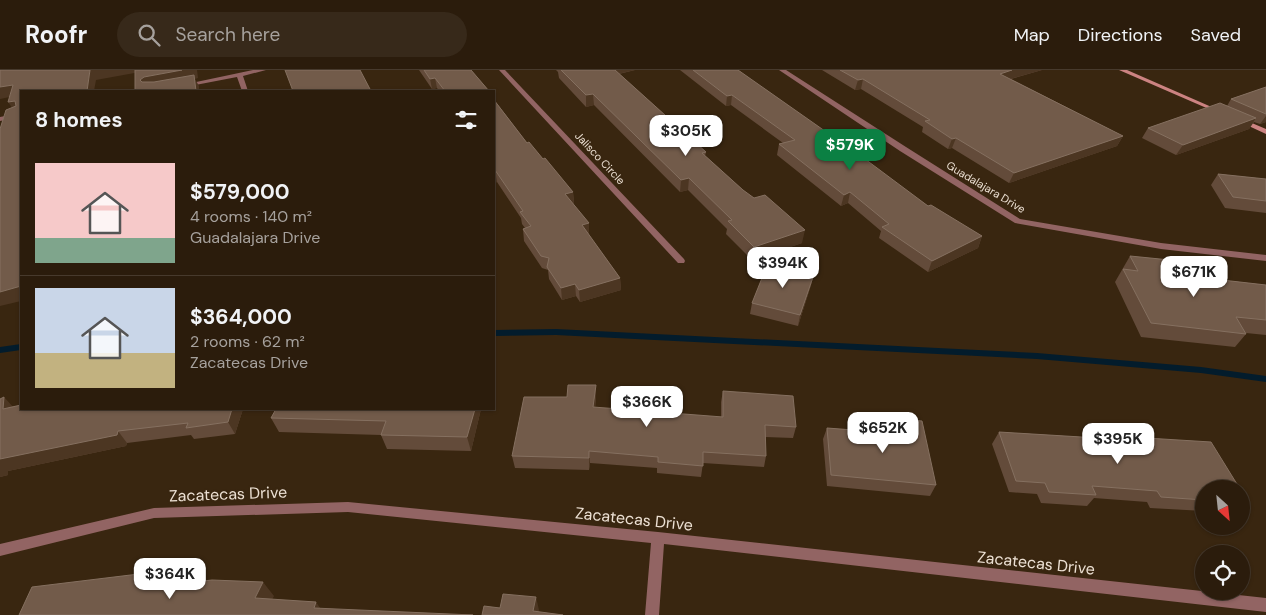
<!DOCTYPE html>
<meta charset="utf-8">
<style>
:root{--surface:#2b1c0c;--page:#37291a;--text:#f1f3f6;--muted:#a6a19d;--line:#473a2d;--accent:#0b8043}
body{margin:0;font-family:"DM Sans",sans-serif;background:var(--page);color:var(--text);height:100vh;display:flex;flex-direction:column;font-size:19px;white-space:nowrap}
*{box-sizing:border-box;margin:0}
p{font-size:16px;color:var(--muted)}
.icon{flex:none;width:28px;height:28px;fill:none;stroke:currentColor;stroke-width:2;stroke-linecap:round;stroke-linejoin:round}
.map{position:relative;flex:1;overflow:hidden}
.details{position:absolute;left:20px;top:20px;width:475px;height:320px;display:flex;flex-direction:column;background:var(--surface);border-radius:0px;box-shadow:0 1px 4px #0004,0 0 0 1px var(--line)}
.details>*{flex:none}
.needle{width:32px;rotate:153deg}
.buttons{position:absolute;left:1195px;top:410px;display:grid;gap:10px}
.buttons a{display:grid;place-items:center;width:55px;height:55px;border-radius:50%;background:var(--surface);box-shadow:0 1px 4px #0004,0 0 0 1px var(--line);font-size:25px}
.price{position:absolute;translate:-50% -42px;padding:0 11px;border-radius:10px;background:#fff;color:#222;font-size:16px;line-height:32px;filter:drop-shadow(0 1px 2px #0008)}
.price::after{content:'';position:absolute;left:50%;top:30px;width:15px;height:11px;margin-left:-8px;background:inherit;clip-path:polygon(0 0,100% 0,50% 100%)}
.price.on{background:var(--accent);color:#fff}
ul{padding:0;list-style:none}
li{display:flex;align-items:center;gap:15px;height:125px;padding:0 15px}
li+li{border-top:1px solid var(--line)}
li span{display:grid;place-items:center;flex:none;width:140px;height:100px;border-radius:0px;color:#555}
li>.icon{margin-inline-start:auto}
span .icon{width:60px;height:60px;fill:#fffc;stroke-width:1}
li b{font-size:21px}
h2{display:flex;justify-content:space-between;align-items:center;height:60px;padding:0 15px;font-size:21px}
header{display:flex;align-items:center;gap:30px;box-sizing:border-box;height:70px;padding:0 25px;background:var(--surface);border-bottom:1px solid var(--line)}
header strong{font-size:24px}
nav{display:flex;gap:28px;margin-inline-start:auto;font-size:18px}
.search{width:350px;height:45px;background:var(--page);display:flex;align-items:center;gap:12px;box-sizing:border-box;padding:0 18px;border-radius:28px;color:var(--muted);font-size:19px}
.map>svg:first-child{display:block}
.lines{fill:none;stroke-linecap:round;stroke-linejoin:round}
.stream{fill:#031c2c;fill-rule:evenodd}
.street{fill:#926463;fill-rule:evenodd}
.secondary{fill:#cc8382;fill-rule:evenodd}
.wall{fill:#634b3a}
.shaded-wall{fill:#4c3622}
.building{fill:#725b4a;stroke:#857060}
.labels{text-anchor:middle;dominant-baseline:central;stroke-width:4;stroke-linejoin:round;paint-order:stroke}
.far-street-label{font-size:11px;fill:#ece0d3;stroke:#392610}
.near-street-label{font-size:16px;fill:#ece0d3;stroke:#392610}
</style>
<header>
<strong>Roofr</strong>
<div class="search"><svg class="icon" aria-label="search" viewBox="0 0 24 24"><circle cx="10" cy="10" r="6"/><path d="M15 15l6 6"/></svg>Search here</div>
<nav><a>Map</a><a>Directions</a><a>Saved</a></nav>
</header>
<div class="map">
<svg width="1266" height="545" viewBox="0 0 1266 545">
<rect width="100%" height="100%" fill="#392610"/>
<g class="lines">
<path class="stream" d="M556 259 1037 283 1201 297 1266 306V312L1201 303 1037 289 556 265 494 266V260Z
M21 274V280L0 283V277Z"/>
<path class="street" d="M253 0H266L243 6 248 21H242L237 7 185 17 182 15Z
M499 0H505L684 189 685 191 684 193H678Z
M779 0H786L906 77 1020 149 1161 173 1266 185V191L1161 179 1015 153 900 81Z
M21 43V47L0 51V47Z
M348 432 658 462 1266 528V542L664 474 659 545H645L651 473 348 442 154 448 0 486V474L154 438Z"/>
<path class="secondary" d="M1119 0H1127L1223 42 1218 43Z
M1240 48 1266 59V64L1238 51 1237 50Z"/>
</g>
<path class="wall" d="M419 0H471L489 21H439L437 18 432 19Z
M556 0H635L619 4 706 82 705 86 802 173 752 190 726 164 727 159 688 120 680 122 594 35 586 37 559 8 558 2Z
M680 0H738L928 136 982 166 978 178 928 202 879 168 881 161 848 133 841 136 777 85 779 74 783 73 731 35 726 36Z
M822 0H1042L1011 9 1123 66 1117 76 1009 113 952 78 948 79 922 62 923 57 861 19 855 20Z
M1266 17V52L1260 54 1254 52 1249 59 1176 85 1142 68 1148 58 1227 36 1231 29Z
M495 31 527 73 573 122 574 133 573 134 589 165 620 208 621 220 580 232 576 226 562 230 549 209 548 200 542 198 524 171 523 159 525 158 522 154 521 148 497 112 494 113Z
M1218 104 1266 109V143L1225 138 1211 115Z
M1130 186 1178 205 1266 215V265L1246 263V264L1235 277 1141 267 1115 212Z
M814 204 811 215 798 256 750 244 752 233Z
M723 321 796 357 793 368 765 367 766 386 764 397 703 393 701 407 657 403V398L590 393 589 400 515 398 512 386 567 327H596L595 338 721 347V332Z
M0 329 13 337 243 339 235 364 194 369 191 365 127 373 126 376 8 401V405L0 407Z
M276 339H481L471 381 387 379 381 365 279 362 271 348Z
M891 348 936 415 930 426 827 416 823 369 827 358 887 363 886 359Z
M999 362 1127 370 1130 367 1204 419V441L1150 438 1147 432 1094 428 1087 436 1041 433 1037 424 1009 422 992 374Z
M1241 421 1248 433 1241 439Z"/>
<path class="shaded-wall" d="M90 0H139L140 2 96 10 94 21H87Z
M182 0H197L198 8 195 9 199 16V21H145L140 10 144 7Z
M609 0H635L609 6Z
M1012 0H1042L996 13 1000 4Z
M435 8 437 18 432 19 430 9Z
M863 9 861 19 855 20 858 10Z
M13 15 19 25 0 29V17Z
M593 24 594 35 586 37V25Z
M732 25 731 35 726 36 727 26Z
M15 31 21 40 15 42 8 32Z
M1266 46V52L1260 54Z
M1256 48 1249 59 1176 85 1183 75Z
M1123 66 1117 76 1009 113 1014 103Z
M956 68 952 78 948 79 952 69Z
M495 100 497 112 494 113V101Z
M689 108 688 120 680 122 681 110Z
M573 122 574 133 566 136 565 124Z
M850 122 848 133 841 136 844 125Z
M589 153V165L582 167V155Z
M805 160 802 173 752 190 754 177Z
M982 166 978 178 928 202 932 191Z
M814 204 811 215 798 256 800 245Z
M620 208 621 220 580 232 579 220Z
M575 214 576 226 562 230 561 218Z
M21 216V231L0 236V222Z
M596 315V327L594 349 593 337Z
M4 327 15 339H3Z
M232 339H243L235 364 228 352Z
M475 339H481L471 381 467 367Z
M118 361 127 373 126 376 8 401V405L0 407V389Z
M589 381 590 393 589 400Z
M147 503 161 516 141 518Z
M263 512 274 526 266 542 255 528Z
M536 527 539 540 538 545 533 541Z
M316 532 325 545 314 538Z"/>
<path class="building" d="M0 0H90L87 21H21V216L0 222V59L6 40 16 36 15 31 8 32 13 15 0 17Z
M135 0H182L144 7 140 10 142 12H154L194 5 196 21H135Z
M285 0H360L371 21H293Z
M424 0H471L489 21H445L435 8 430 9Z
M561 0H615L706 82 702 83 743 120 754 128 765 125 805 160 754 177 728 151 732 150 689 108 681 110 593 24 586 25Z
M693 0H738L869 92 928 136 931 135 982 166 932 191 882 157 889 154 850 122 844 125 779 74 795 70 732 25 727 26Z
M840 0H1012L1000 4 1123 66 1014 103 956 68 952 69 925 51 930 50 863 9 858 10Z
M1266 17V44L1231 29Z
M494 30 527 73 529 72 543 89 545 88 573 122 565 124 589 153 582 155 620 208 579 220 575 214 561 218 547 197 549 188 541 186 523 159 531 156 520 142 523 141 495 100 494 101Z
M1220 33 1256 48 1183 75 1148 58Z
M1218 104 1266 109V131L1233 127Z
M1130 186 1170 190 1178 205 1266 215V250L1236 247 1246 264 1151 253 1123 199 1138 201Z
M768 193 814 204 800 245 752 233Z
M568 315H596L593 337 723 347V321L793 326 796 357 765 355 766 386 703 382V396L658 392V387L589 381V388L512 386 524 327H567Z
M4 327 3 339 21 335V339H232L228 352 186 358 188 353 118 361 117 365 0 389V329Z
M276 339H475L467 367 381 365 386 351 271 348Z
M891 348 922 351 936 415 831 405 827 358 893 363Z
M999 362 1131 370 1130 367 1211 372 1240 419H1204V430L1161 427 1157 421 1092 416 1096 425 1049 422 1045 413 1016 411Z
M1241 421 1248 433 1241 432Z
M147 503 141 518 212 510 263 512 255 528 316 532 314 538 473 545H19L32 517Z
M503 524 536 527 533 541 563 545H482L484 536 500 538Z"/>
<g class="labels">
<g class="far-street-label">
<text transform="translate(600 88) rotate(47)">Jalisco Circle</text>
<text transform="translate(986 117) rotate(31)">Guadalajara Drive</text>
</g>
<g class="near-street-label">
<text transform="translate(228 424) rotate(-2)">Zacatecas Drive</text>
<text transform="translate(634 449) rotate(6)">Zacatecas Drive</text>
<text transform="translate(1036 493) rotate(6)">Zacatecas Drive</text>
</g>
</g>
</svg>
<div class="buttons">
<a><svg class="needle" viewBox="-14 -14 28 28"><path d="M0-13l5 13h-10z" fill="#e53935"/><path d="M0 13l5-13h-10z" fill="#a6a19d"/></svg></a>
<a><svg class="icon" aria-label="locate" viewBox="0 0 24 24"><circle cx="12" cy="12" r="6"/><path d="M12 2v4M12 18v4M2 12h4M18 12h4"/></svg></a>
</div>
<b class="price" style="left:686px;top:87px">$305K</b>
<b class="price on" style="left:850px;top:101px">$579K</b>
<b class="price" style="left:783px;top:219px">$394K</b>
<b class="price" style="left:1194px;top:228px">$671K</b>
<b class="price" style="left:647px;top:358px">$366K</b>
<b class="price" style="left:883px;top:384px">$652K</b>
<b class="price" style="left:1118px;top:395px">$395K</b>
<b class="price" style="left:170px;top:530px">$364K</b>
<section class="details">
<h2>8 homes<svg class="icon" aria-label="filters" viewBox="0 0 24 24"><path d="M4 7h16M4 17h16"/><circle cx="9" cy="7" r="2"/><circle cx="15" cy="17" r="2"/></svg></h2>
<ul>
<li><span style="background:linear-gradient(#f6c9c9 75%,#7fa58c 0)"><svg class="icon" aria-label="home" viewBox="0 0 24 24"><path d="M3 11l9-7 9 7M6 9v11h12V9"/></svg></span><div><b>$579,000</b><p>4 rooms · 140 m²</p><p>Guadalajara Drive</p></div></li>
<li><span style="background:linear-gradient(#c9d6e8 65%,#c2b280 0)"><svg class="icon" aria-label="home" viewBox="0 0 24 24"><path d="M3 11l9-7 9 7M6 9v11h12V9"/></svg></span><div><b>$364,000</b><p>2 rooms · 62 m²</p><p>Zacatecas Drive</p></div></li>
</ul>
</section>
</div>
